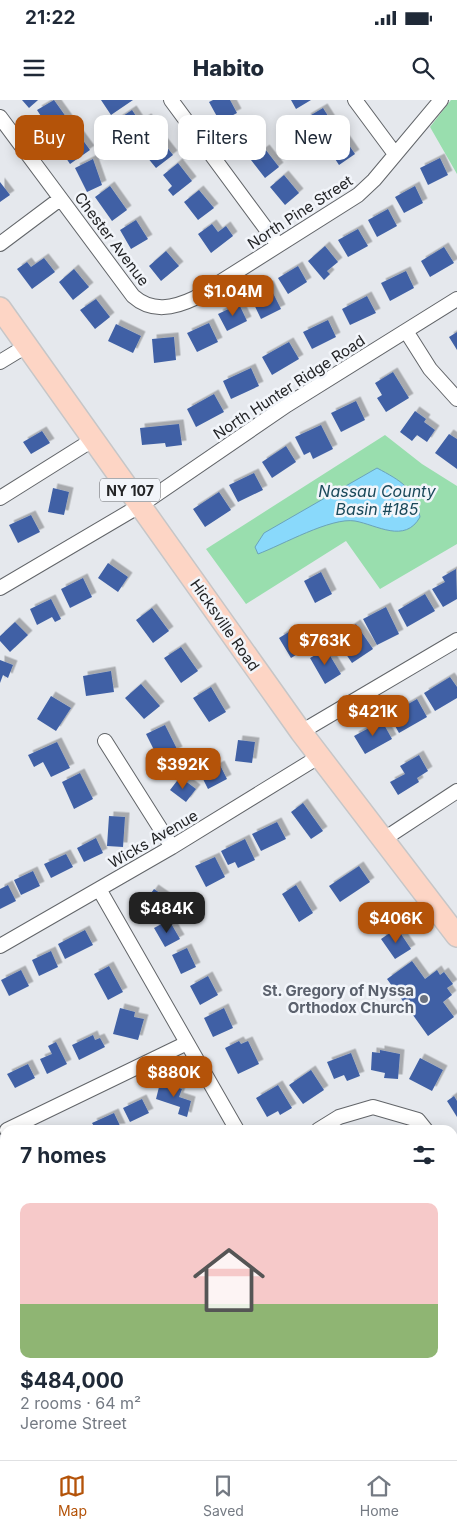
<!DOCTYPE html>
<meta charset="utf-8">
<style>
:root{--surface:#fff;--page:#f2f2f3;--text:#1f2937;--muted:#747a83;--line:#e0e1e3;--accent:#b45309}
body{margin:0;font-family:Inter,sans-serif;background:var(--page);color:var(--text);height:100vh;display:flex;flex-direction:column;font-size:19px;white-space:nowrap}
*{box-sizing:border-box;margin:0}
p{font-size:16px;color:var(--muted)}
.icon{flex:none;width:28px;height:28px;fill:none;stroke:currentColor;stroke-width:2;stroke-linecap:round;stroke-linejoin:round}
.map{position:relative;flex:1;overflow:hidden}
.panel{position:absolute;left:0px;top:1025px;width:458px;height:335px;display:flex;flex-direction:column;background:var(--surface);border-radius:15px 15px 0 0;box-shadow:0 2px 12px #0003}
.panel>*{flex:none}
.hud{position:absolute;left:15px;top:15px;width:428px;height:45px;display:flex;gap:10px}
.price{position:absolute;translate:-50% -42px;padding:0 11px;border-radius:10px;background:var(--accent);color:#fff;font-size:16px;line-height:32px;filter:drop-shadow(0 1px 2px #0008)}
.price::after{content:'';position:absolute;left:50%;top:30px;width:15px;height:11px;margin-left:-8px;background:inherit;clip-path:polygon(0 0,100% 0,50% 100%)}
.price.on{background:#222;color:#fff}
ul{padding:0;list-style:none}
li{display:grid;align-content:center;gap:10px;height:265px;padding:0 20px}
li span{display:grid;place-items:center;height:155px;border-radius:10px;color:#555}
li>.icon{margin-inline-start:auto}
span .icon{width:90px;height:90px;fill:#fffc;stroke-width:1}
li b{font-size:21px}
h2{display:flex;justify-content:space-between;align-items:center;height:60px;padding:0 20px;font-size:21px}
.chip{padding:0 18px;border-radius:10px;background:var(--surface);box-shadow:0 2px 12px #0003;font-size:18px;line-height:45px}
.chip.on{background:var(--accent);color:#fff}
.status{display:flex;justify-content:space-between;align-items:center;height:35px;padding:0 25px;background:var(--surface);direction:ltr}
.status svg{height:14px;fill:currentColor}
header{display:flex;justify-content:space-between;align-items:center;height:65px;padding:0 20px;background:var(--surface);font-size:22px;font-weight:800}
.dock{display:flex;justify-content:space-around;align-items:center;height:70px;border-top:1px solid var(--line);background:var(--surface);font-size:14px;color:var(--muted)}
.dock a{display:grid;justify-items:center;gap:2px}
.dock .on{color:var(--accent)}
.map>svg:first-child{display:block}
.green{fill:#99deae}
.water{fill:#89d9fb;stroke:#6aa3bb}
.building{fill:#4061a5;filter:url(#shadow)}
.lines{fill:none;stroke-linecap:round;stroke-linejoin:round}
.street-casing{stroke:#626569;stroke-width:16}
.primary-casing{stroke:#c6c6c7;stroke-width:24}
.street{stroke:#fff;stroke-width:14}
.primary{stroke:#fdd5c5;stroke-width:21}
.worship-dot{fill:#6b7280;stroke:#f2f5fa;stroke-width:2}
.labels{text-anchor:middle;dominant-baseline:central;stroke-width:5;stroke-linejoin:round;paint-order:stroke}
.shield{fill:#f2f5fa;stroke:#616366;stroke-width:1}
.shield-label{font-size:14px;font-weight:bold;fill:#232426}
.street-label{font-size:15px;fill:#232426;stroke:#f2f5fa}
.worship-label{font-size:15px;font-weight:bold;fill:#5b616d;stroke:#f2f5fa;text-anchor:end}
.water-label{font-size:16px;font-style:italic;fill:#1a495a;stroke:#f2f5fa}
</style>
<div class="status"><b>21:22</b><svg viewBox="0 0 49 12"><path d="M0 12V9h3v3zM5 12V6h3v6zM10 12V3h3v9zM15 12V0h3v12zM26 1h20v11H26zM47 4h2v5h-2z"/></svg></div>
<header><svg class="icon" aria-label="menu" viewBox="0 0 24 24"><path d="M4 6h16M4 12h16M4 18h16"/></svg>Habito<svg class="icon" aria-label="search" viewBox="0 0 24 24"><circle cx="10" cy="10" r="6"/><path d="M15 15l6 6"/></svg></header>
<div class="map">
<svg width="457" height="1360" viewBox="0 0 457 1360">
<defs>
<filter id="shadow"><feDropShadow dx="4.5" dy="-4.5" stdDeviation="0" flood-color="#0004"/></filter>
</defs>
<rect width="100%" height="100%" fill="#e5e8ed"/>
<path class="green" d="M451 0H457V74L430 27Z
M385 335 422 364 457 386V444L380 489 346 441 246 504 206 449Z"/>
<path class="water" d="M377 368C401 381 415 388 420 417 405 444 377 425 355 421 331 417 282 445 258 454L255 447 264 433Z"/>
<path class="building" d="M22 0H38L29 8Z
M54 0 69 21 52 33 37 10Z
M101 0H133L111 15Z
M213 0H230L237 13 220 22 209 2Z
M291 0H311L296 9Z
M323 8 335 27 314 40 308 32 313 29 306 18Z
M132 10 140 22 147 18 154 29 132 43 117 20Z
M246 21 258 40 242 51 230 32Z
M74 28 90 50 70 64 64 55 69 52 59 38Z
M342 35 355 54 339 65 326 45Z
M159 37 173 55 156 68 142 51Z
M265 49 279 67 265 78 251 60Z
M440 58 448 75 428 85 420 68Z
M93 59 102 85 87 92 75 68Z
M178 63 192 81 173 96 168 90 172 86 163 75Z
M284 75 299 93 285 105 270 87Z
M0 82 10 95 0 102Z
M110 86 127 110 112 121 95 97Z
M415 86 423 103 404 113 395 97Z
M199 90 214 108 198 120 184 102Z
M388 109 397 126 377 137 368 120Z
M136 120 148 139 131 149 120 130Z
M212 124 218 132 226 126 233 136 211 153 198 134Z
M358 129 368 146 348 157 338 140Z
M325 146 338 162 327 171 330 174 324 180 308 161Z
M444 147 454 163 430 177 421 161Z
M166 151 179 166 161 181 149 166Z
M44 158 55 172 32 189 17 169 27 162 31 167Z
M298 166 307 182 288 194 278 178Z
M74 169 89 187 73 200 59 182Z
M406 171 414 188 390 201 381 183Z
M269 185 281 209 261 219 249 194Z
M367 196 376 213 350 225 342 209Z
M96 199 110 217 95 229 80 210Z
M239 204 247 221 227 231 218 214Z
M328 220 336 237 312 249 303 232Z
M209 223 218 242 197 252 187 233Z
M116 224 141 236 133 253 108 241Z
M457 232V250L449 237Z
M174 237 176 260 154 263 152 239Z
M289 242 299 259 272 275 262 257Z
M251 268 259 286 231 299 223 281Z
M393 272 409 298 386 312 377 298 382 295 375 283Z
M214 294 224 312 196 327 187 309Z
M356 301 365 320 341 332 331 313Z
M415 311 426 319 424 322 435 330 427 342 417 335 412 341 400 332Z
M179 324 182 345 166 347 165 343 142 345 140 328Z
M321 325 333 349 313 359 310 352 304 355 295 337Z
M42 331 50 343 31 354 23 342Z
M449 334 457 339V369L435 353Z
M286 346 296 362 272 378 262 362Z
M254 373 263 390 238 402 229 385Z
M53 388 69 392 64 415 48 412Z
M219 392 231 410 205 427 193 409Z
M31 415 40 432 18 443 9 425Z
M108 463 128 477 118 492 98 478Z
M456 469 457 499 443 507 432 489 445 482 442 477Z
M321 472 332 494 315 503 304 481Z
M83 478 92 497 70 508 61 489Z
M425 494 435 511 407 527 398 510Z
M51 499 61 519 55 522 52 517 37 525 30 509Z
M386 507 399 534 377 545 363 519Z
M152 508 169 531 153 543 136 520Z
M15 522 28 535 10 552 0 541V536Z
M356 524 373 549 352 563 335 538Z
M292 530 304 550 291 558 279 538Z
M181 547 198 571 181 583 164 558Z
M326 549 341 574 325 584 310 558Z
M0 560 13 565 8 578 3 575 0 583Z
M111 571 114 592 86 596 83 576Z
M450 577 457 587V598L435 611 424 593Z
M141 584 160 606 144 619 125 598Z
M211 587 226 612 209 622 193 598Z
M51 596 71 608 56 631 37 619Z
M417 599 427 617 399 633 389 615Z
M382 621 392 639 365 654 354 636Z
M165 625 178 651 159 660 146 634Z
M238 640 255 642 252 663 235 661Z
M57 642 70 668 51 677 43 662 34 667 28 655Z
M419 655 428 671 417 678 419 682 398 695 390 682 405 674 400 666Z
M220 665 227 679 208 689 201 675Z
M80 673 93 699 74 709 62 682Z
M180 677 196 689 186 702 170 690Z
M303 703 323 731 311 739 291 712Z
M109 716 125 717 123 747 107 746Z
M277 722 286 739 261 751 252 734Z
M96 738 103 753 84 762 77 748Z
M245 739 255 760 238 768 235 762 228 765 221 751Z
M66 754 73 767 51 778 44 764Z
M215 757 225 777 206 787 195 766Z
M359 766 370 782 340 802 329 786Z
M33 771 40 786 21 795 14 780Z
M8 785 16 801 0 809V789Z
M296 785 313 813 299 822 282 794Z
M154 789 167 798 155 816 141 807Z
M169 820 180 839 165 847 154 828Z
M397 828 411 849 395 859 381 839Z
M85 830 93 845 65 859 58 844Z
M187 848 196 867 181 874 172 855Z
M51 851 58 867 39 876 32 860Z
M412 861 425 879 437 870 440 875 444 872 453 884 447 888 452 895 443 902 454 917 428 936 387 879Z
M109 866 123 892 108 900 94 874Z
M21 870 29 886 9 896 1 880Z
M208 876 218 895 200 905 190 886Z
M120 908 135 912 134 917 144 919 138 940 113 934Z
M224 908 233 928 213 937 204 918Z
M93 935 95 940 100 938 105 947 79 960 72 945Z
M239 941 241 944 248 941 259 964 238 974 225 948Z
M56 942 67 964 47 974 40 959 52 954 48 946Z
M380 950 400 954 398 979 384 978 385 973 371 970 372 952 380 953Z
M351 953 360 976 347 981 344 975 334 979 327 962Z
M420 958 443 970 432 991 409 979Z
M28 964 35 978 15 988 7 974Z
M311 970 324 990 303 1004 289 985Z
M160 983 182 989 179 997 191 1001 187 1017 178 1014 180 1007 156 999Z
M278 985 292 1008 280 1015 278 1011 267 1017 256 998Z
M454 996 457 1001V1017L447 1001Z
M142 999 149 1013 130 1022 123 1008Z
M114 1013 121 1028 96 1030 92 1023Z
M5 1066V1084L0 1073V1068Z
M5 1128V1156L0 1158V1130Z
M457 1129V1150L452 1145V1133Z
M4 1234 5 1255 0 1258V1236Z
M5 1292V1315L0 1317V1294Z
M90 1355H105L108 1360H87L92 1358Z
M114 1355H140L129 1360H116Z
M314 1355H342L335 1360H318Z"/>
<g class="lines">
<defs>
<path id="street" d="M171 0 278 145
M355 0 395 54
M0 17 133 196C152 213 174 208 195 198L358 95 374 80 441 0
M0 144 60 99
M406 231 430 269 457 299
M0 262 28 245
M0 398 94 339
M0 488 141 405 287 305 457 199
M301 632 457 540
M105 641 172 747
M384 739 457 691
M99 789 237 1030
M0 846 172 747 320 656
M7 1030 187 943
M318 1030 339 1017 373 1007 418 1020 426 1030
M452 1070 457 1066
M0 1195 5 1192
M452 1329 457 1325
M42 1355 45 1360
M394 1355 399 1360
M7 1360 17 1355
M436 1360 438 1355"/>
<path id="primary" d="M0 208 301 632 457 836"/>
</defs>
<use href="#street" class="street-casing"/>
<use href="#primary" class="primary-casing"/>
<use href="#street" class="street"/>
<use href="#primary" class="primary"/>
</g>
<circle class="worship-dot" cx="424" cy="899" r="5"/>
<g class="labels">
<rect class="shield" x="100" y="378.5" width="60" height="23" rx="4"/>
<g class="shield-label">
<text x="130" y="390">NY 107</text>
</g>
<g class="street-label">
<text transform="translate(300 112) rotate(-33)">North Pine Street</text>
<text transform="translate(112 139) rotate(53)">Chester Avenue</text>
<text transform="translate(289 287) rotate(-33)">North Hunter Ridge Road</text>
<text transform="translate(225 525) rotate(55)">Hicksville Road</text>
<text transform="translate(153 739) rotate(-30)">Wicks Avenue</text>
</g>
<g class="worship-label">
<text x="414" y="890">St. Gregory of Nyssa<tspan x="414" dy="17">Orthodox Church</tspan></text>
</g>
<g class="water-label">
<text x="377" y="391">Nassau County<tspan x="377" dy="18">Basin #185</tspan></text>
</g>
</g>
</svg>
<b class="price" style="left:233px;top:217px">$1.04M</b>
<b class="price" style="left:325px;top:566px">$763K</b>
<b class="price" style="left:373px;top:637px">$421K</b>
<b class="price" style="left:183px;top:690px">$392K</b>
<b class="price on" style="left:167px;top:834px">$484K</b>
<b class="price" style="left:396px;top:844px">$406K</b>
<b class="price" style="left:174px;top:998px">$880K</b>
<div class="hud">
<a class="chip on">Buy</a>
<a class="chip">Rent</a>
<a class="chip">Filters</a>
<a class="chip">New</a>
</div>
<section class="panel">
<h2>7 homes<svg class="icon" aria-label="filters" viewBox="0 0 24 24"><path d="M4 7h16M4 17h16"/><circle cx="9" cy="7" r="2"/><circle cx="15" cy="17" r="2"/></svg></h2>
<ul>
<li><span style="background:linear-gradient(#f6c9c9 65%,#8fb573 0)"><svg class="icon" aria-label="home" viewBox="0 0 24 24"><path d="M3 11l9-7 9 7M6 9v11h12V9"/></svg></span><div><b>$484,000</b><p>2 rooms · 64 m²</p><p>Jerome Street</p></div></li>
</ul>
</section>
</div>
<nav class="dock">
<a class="on"><svg class="icon" aria-label="map" viewBox="0 0 24 24"><path d="M3 6l6-2 6 2 6-2v14l-6 2-6-2-6 2zM9 4v14M15 6v14"/></svg>Map</a>
<a><svg class="icon" aria-label="saved" viewBox="0 0 24 24"><path d="M7 4h10v16l-5-4-5 4z"/></svg>Saved</a>
<a><svg class="icon" aria-label="home" viewBox="0 0 24 24"><path d="M3 11l9-7 9 7M6 9v11h12V9"/></svg>Home</a>
</nav>
